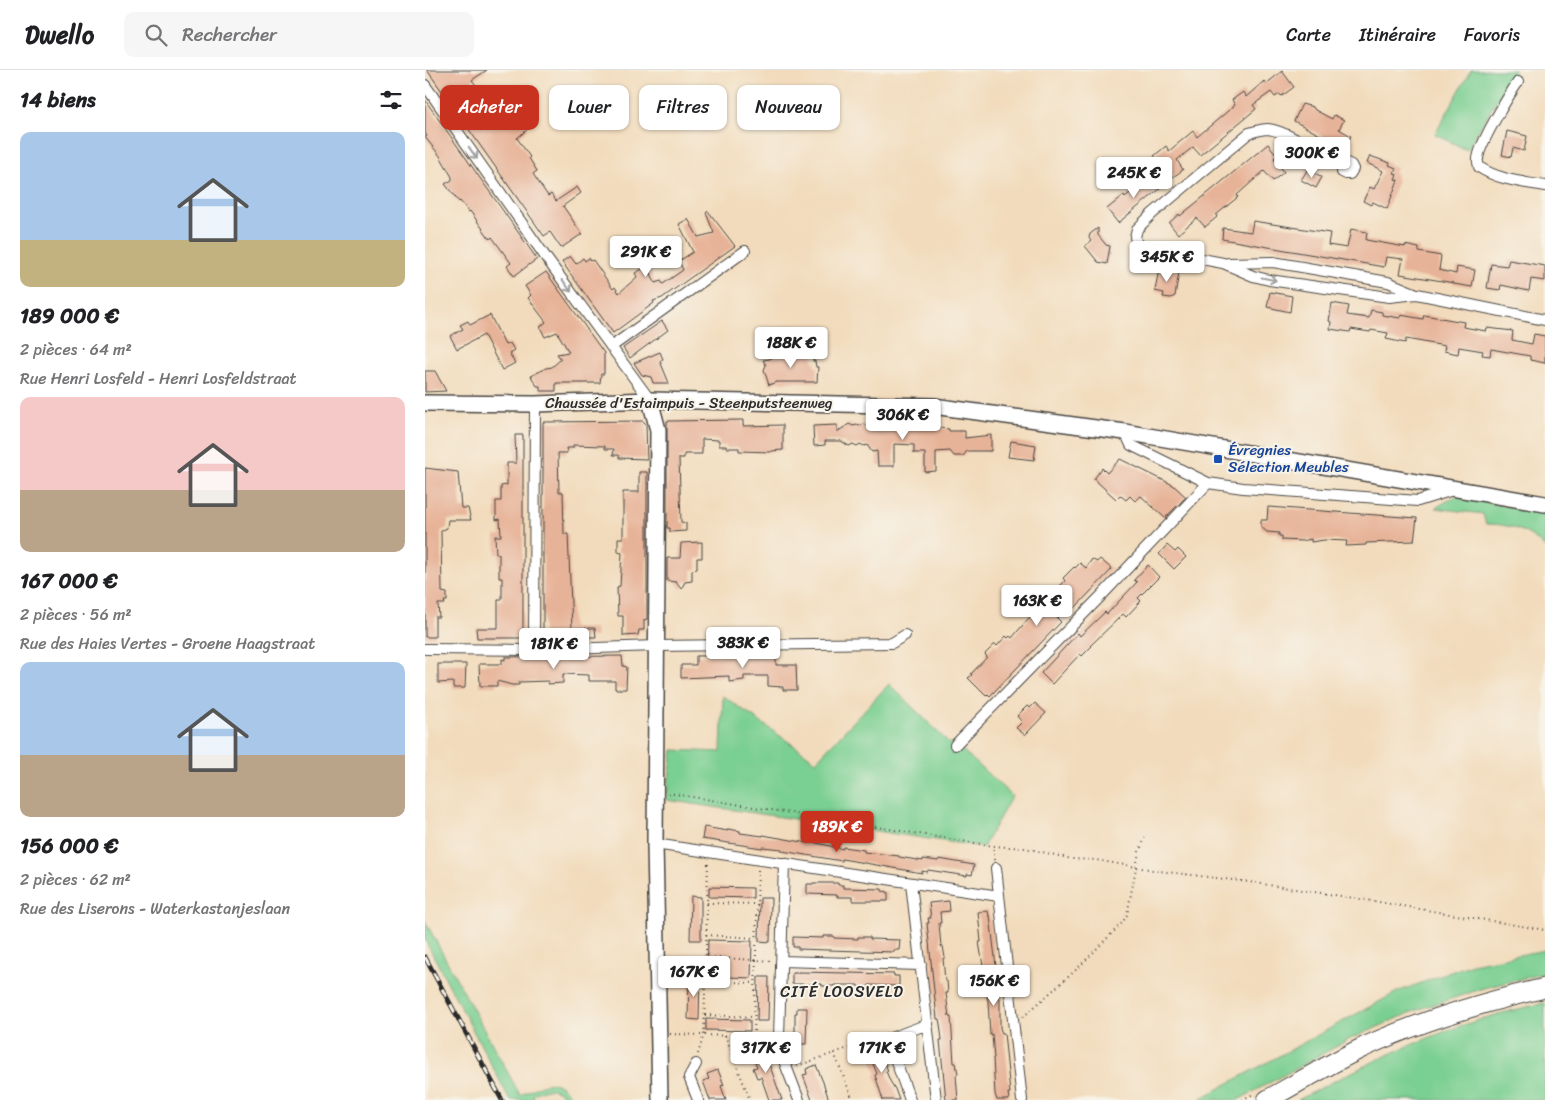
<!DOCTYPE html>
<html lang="fr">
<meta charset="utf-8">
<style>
:root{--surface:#fff;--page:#f6f6f6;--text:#202124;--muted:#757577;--line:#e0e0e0;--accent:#c8321e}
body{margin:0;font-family:Sriracha,sans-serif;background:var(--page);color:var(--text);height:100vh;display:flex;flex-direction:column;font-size:19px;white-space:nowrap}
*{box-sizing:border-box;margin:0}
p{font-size:16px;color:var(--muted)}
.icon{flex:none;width:28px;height:28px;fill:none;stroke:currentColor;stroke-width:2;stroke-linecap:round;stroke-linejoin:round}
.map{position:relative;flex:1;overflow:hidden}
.sheet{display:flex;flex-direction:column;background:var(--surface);width:425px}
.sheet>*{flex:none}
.guide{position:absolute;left:15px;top:15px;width:475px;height:45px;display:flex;gap:10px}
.price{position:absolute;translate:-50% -42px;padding:0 11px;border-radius:5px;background:#fff;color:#222;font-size:16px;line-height:32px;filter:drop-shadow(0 1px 2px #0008)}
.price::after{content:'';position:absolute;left:50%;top:30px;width:15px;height:11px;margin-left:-8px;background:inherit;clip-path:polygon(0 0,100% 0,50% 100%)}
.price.selected{background:var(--accent);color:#fff}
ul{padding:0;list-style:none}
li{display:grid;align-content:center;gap:10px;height:265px;padding:0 20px}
li span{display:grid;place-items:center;height:155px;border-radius:10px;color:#555}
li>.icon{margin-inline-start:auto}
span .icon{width:90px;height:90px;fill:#fffc;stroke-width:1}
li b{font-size:21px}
h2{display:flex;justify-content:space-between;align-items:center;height:60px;padding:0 20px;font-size:21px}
.pill{padding:0 18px;border-radius:10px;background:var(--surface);box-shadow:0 1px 4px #0004;font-size:18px;line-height:45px}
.pill.selected{background:var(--accent);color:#fff}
header{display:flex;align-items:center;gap:30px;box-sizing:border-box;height:70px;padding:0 25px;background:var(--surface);border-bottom:1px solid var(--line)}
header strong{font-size:24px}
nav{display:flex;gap:28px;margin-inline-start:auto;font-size:18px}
.search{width:350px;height:45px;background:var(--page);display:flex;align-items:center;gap:12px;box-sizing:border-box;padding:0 18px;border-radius:10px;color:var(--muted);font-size:19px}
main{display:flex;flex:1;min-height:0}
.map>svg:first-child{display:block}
.green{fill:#7acf92;stroke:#527d5e}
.building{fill:#e7b398}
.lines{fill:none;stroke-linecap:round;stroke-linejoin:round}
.street-casing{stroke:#494541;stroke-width:12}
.secondary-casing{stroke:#494541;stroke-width:18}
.highway-casing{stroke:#494541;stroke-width:21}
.path{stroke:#494541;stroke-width:2;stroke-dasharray:1 4;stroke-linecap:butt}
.street{stroke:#fff;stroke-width:10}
.secondary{stroke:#fff;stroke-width:15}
.highway{stroke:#fff;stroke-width:19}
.rail-casing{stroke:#2b2b2b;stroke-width:5}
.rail{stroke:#f7f3e8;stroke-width:3;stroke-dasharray:9;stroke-linecap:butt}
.oneway{stroke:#a0a0a0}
.transit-dot{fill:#1a4fb4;stroke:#f7f3e8;stroke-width:2}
.labels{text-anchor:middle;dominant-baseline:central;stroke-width:4;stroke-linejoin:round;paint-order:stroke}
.street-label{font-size:15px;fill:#2b2b2b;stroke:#f7f3e8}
.transit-label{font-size:15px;fill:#164399;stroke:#f7f3e8;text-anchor:start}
.neighbourhood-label{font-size:16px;letter-spacing:1px;fill:#2b2b2b;stroke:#f7f3e8}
</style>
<header>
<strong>Dwello</strong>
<div class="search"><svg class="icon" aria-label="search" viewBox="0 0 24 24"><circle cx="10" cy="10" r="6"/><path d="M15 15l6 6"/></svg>Rechercher</div>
<nav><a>Carte</a><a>Itinéraire</a><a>Favoris</a></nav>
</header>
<main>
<section class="sheet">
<h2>14 biens<svg class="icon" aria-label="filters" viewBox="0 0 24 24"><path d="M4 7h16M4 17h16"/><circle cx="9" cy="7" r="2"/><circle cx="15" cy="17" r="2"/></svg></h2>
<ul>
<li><span style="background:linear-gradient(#a9c7e8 70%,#c2b280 0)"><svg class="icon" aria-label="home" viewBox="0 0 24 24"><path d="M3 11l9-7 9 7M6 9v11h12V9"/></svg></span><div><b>189 000 €</b><p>2 pièces · 64 m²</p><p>Rue Henri Losfeld - Henri Losfeldstraat</p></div></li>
<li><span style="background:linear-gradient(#f6c9c9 60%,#b9a48a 0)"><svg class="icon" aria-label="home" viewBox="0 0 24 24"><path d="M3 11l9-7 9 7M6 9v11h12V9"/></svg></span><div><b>167 000 €</b><p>2 pièces · 56 m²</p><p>Rue des Haies Vertes - Groene Haagstraat</p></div></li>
<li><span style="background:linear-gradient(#a9c7e8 60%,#b9a48a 0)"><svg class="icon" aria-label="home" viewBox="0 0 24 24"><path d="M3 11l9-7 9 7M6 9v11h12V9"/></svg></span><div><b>156 000 €</b><p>2 pièces · 62 m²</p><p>Rue des Liserons - Waterkastanjeslaan</p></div></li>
</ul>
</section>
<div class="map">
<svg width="1120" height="1030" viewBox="0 0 1120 1030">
<rect width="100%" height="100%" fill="#f7f3e8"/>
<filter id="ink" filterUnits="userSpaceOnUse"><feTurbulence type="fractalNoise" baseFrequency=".02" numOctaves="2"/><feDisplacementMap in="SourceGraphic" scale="10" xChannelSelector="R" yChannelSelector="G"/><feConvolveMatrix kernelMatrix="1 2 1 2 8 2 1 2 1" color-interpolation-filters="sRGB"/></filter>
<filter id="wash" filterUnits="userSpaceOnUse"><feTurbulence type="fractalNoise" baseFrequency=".0096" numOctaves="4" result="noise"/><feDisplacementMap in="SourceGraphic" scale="20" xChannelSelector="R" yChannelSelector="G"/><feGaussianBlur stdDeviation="1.12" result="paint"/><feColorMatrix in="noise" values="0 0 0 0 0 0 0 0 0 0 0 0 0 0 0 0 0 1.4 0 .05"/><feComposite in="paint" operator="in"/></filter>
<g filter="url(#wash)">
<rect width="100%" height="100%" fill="#f2dbbc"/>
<path class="green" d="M1046 0H1090L1042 80 1010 64Z
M1031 426 1120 444V478C1104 460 1084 454 1061 454L1058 444 1010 438Z
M464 614 524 673 534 677 587 726 558 777 241 730 248 680 296 682 298 626 391 691Z
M0 851 95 1025C118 1015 131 1002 148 1030H142C131 1016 123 1016 108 1025L110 1030H85L0 870Z
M1120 880V903L1059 918 992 940 925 969 813 1030H773L972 922 1047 894Z
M1120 933V1030H873C953 987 1030 951 1120 933Z"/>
<g id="blocks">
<path class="building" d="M2 0H62L47 10 54 19 51 22 54 29 63 41 66 39 71 44 86 36 95 48 103 59 92 68 105 87 104 88 112 101 108 104 123 126 126 124 131 131 152 117 156 123 138 136 157 164 136 178 125 162 119 166Z
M857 1 869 17 857 26 854 24 850 27 846 22 828 35 831 39 775 85 768 77 752 90 758 100 748 107 740 96 735 99 731 93 733 91 729 86 741 76 744 81 768 61 772 67 810 35 807 30 818 22 821 27 839 11 841 14Z
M0 30 112 189 89 206 82 196 86 193 67 167 65 169 45 141 44 142 35 131 34 132 20 114 27 110V107L15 86 0 67 2 66 0 63Z
M877 34 888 37 890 40 907 49 909 45 919 50 914 59 926 66 919 78 869 51Z
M1082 61 1102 66 1099 81 1088 78 1086 87 1077 85Z
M843 74 852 85 849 88 859 102 848 111 839 101 812 125 813 127 791 145 792 147 780 157 772 148 753 164 744 153 754 144 755 146Z
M945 86 965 93 964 95 971 98 969 103 972 104 970 109 973 110 962 139 948 132 946 135 938 131 945 117 949 119 958 101 942 93Z
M883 99 897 107 891 118 876 110Z
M723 104 735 119 693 153 682 139 699 125 700 127 715 115 713 112Z
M283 141 310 176 237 228 228 231 229 233 188 263 137 192 145 186 151 194 158 188 160 191 164 188 166 191 168 190 188 219 190 217 194 223 212 207 210 203 223 196 230 213 236 211 238 214 258 200 254 191 268 182 254 154 263 149 273 167 289 163 281 143Z
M828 151 905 163 903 175 922 178 926 159 942 162 941 170 980 177V175L994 178V182L1016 186 1014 200 1031 204 1032 197 1050 200 1047 217 1029 214V213L975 204 978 189 961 187 959 197 797 169 798 158 826 162Z
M673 158V165L681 175 685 176 682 194 673 192 660 176 666 171 664 168 665 164Z
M1084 190 1120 196V211L1106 209 1104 221 1076 215 1075 220 1062 218 1066 194 1082 196Z
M734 198 754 202 750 226 746 228 738 227 739 223 730 221Z
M121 202 179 283V304H176L175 313H131V321H115V316H112L106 306 121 298 127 297 136 289 132 284 144 282 132 262 120 267 115 257 121 252 103 228 106 225 100 216Z
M845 222 867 226 865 242 842 237Z
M907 233 924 236 922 245 944 248 946 240 957 242V245L975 248 976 245 998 249 999 245 1039 252 1038 257 1061 261 1062 258 1088 261 1087 270 1107 274 1109 264 1120 266V293L1105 290V286L1066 279 1065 286 1057 285 1058 281 1034 277 1033 284 1019 281 1020 276 981 269 980 273 961 269 963 263 946 260 945 262 926 259 925 262 905 259 906 252 904 251Z
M65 245 80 275 85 273 89 280 84 283 90 293 77 300 59 265 32 279 25 266 38 259 35 255 43 251 45 255Z
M237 251 243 260 205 288 198 278Z
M235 282 238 289 235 291 244 313H228L226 307 217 305 209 293Z
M388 283V291H390L391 297H393L392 312H351L344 315 339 300 341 295 338 290 345 289 346 285Z
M0 301H10L21 321 0 322Z
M318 350V356L358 355V380L346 381V382L314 381V378H302L301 376H294V370L277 369V384H259V388H254L256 452 261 453V461L245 462V458H242V351Z
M218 351 221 354 222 389 194 388V385H188L189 379H180V376L148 375V378H141L142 383H133L134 422H138L139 464H143L147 558H170L171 567H118V352Z
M424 354 428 356 432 355 435 356 439 354 443 356 446 354 450 356 506 357 524 359V361H540V368L566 365V381H542L538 386H529L525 381 511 382V401L500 402V383H489V375L469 374V396H453L452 381 447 382 442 375 439 376 435 374 432 376 428 374 424 376 416 371H400V375L389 376 388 356 412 355V362Z
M90 365H98V565L95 568H52L51 558H73V530H77V508H74V484H71L70 466H76L75 449 71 450V431H76V416L82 415V393H91Z
M586 371 611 375 609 390 583 387Z
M695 389 748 415 761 427 740 448 716 426 710 431 705 426 701 430 695 425 691 429 669 409 677 398 682 403Z
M0 398 33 402 36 438H43L46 450H23L22 458 16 461 17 522 22 523V531H19L20 534H13L14 547H10V567H0Z
M214 402H222V549L219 550V560H214L213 565 198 566V546H193L192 517 195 516 197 483 193 482V468H198V422H214Z
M843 437 992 448 989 471 941 473V475L921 476 922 471 899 470 886 472V469L877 471 857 470V466H854V463L842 462 836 457V450H842Z
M277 472V488H272V499L267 500V511L260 512 256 519 251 512 242 511V488H255L256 473Z
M742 475 750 482 753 479 761 487 749 499 734 484Z
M667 489 672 492 675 489 687 499 650 538 645 534 632 548 636 552 565 626 563 624 561 626 543 608 547 605 546 604 562 587 560 584 570 574 572 576 581 566 583 568 585 566 587 568 608 543 604 539 611 532 615 536 640 511 638 508 649 497 650 498 655 493 661 498Z
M723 495 734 507 713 528 716 531 701 547 698 544 666 575 667 576 657 586 655 584 627 614 616 603 653 563 655 566 680 542 682 544 712 512 709 510Z
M351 585V595H371L372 620H358V617L343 616V606H319V610L304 612V606L256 608V595H271V586Z
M197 586 198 596 202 597 201 619H190V611H164V605L138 604V613L122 614 124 611 94 612V615H87L72 611V616H55L54 594H77V589L80 590V587Z
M13 594H41L40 618H28V612L13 613Z
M610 633 621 643 600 665 591 658 597 652 592 646 602 636 605 638Z
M279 757 303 761V759L315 761V763L338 766V765L383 773V771L418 779V777L439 780V782L474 786V787L498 791V789L513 791 514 789 549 795 547 805 542 804V806L503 800 502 802 497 801V803L417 789V791L357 781V779L337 777V778L277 769Z
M388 813H413V815H418V818L457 819V821L463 822V831H427V827H412V825L382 824V814H388Z
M284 817 328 818V828L284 827Z
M266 826 276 827V870H265Z
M335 828H346L345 872 334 871Z
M524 831 525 841 515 842 516 853H514L516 877 518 876 520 888H518L520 911H522L523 923H521L524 947H526L529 993H531L533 1004 531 1005 533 1030H521L515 970H517L515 954 514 949H512L502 853H504L503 848H506L504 833Z
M563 841 564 846H565L575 930V958L577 963H579L585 1023H583L584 1030H572L570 1024 568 988H569L567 964 565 965 563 931 561 919H559L558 913V896L554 872H556L553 842Z
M398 866H409V868L433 869V867H445V869L475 870 474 880H469V882L403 880 373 879V877H368V867L398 868Z
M283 870 327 871 326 908 282 906Z
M373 902 469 904V906H474V916L444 915V917H433V915H409V916H397V914H367V903H373Z
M264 905 275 906 274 950 263 949Z
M333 907H344L343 951H332Z
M372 938H382L381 974H371V968H370V943H372Z
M281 949 325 950V961L281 960Z
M451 973 453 978 454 977 463 1001H461L465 1011 470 1019 474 1030H458L450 1005 452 1004 441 976Z
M337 976 347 1002 357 1030H344L336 1007 332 1008 328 998 332 997 326 980Z
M391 995 398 1012 404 1030H387L378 1005 382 1004 381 999Z
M293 1000 299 1015 296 1016 301 1030H285L278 1011 284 1009 282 1004Z"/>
</g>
</g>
<g filter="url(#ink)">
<use href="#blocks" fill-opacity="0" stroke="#494541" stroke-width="1"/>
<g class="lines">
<defs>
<path id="street" d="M1093 12C1084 25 1054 74 1053 89 1052 91 1054 95 1054 97 1073 110 1098 112 1120 116
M0 15 122 189 225 330
M917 96V102L921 104H925L928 99 926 95 922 93 917 96C898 86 863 61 843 59 837 59 831 61 824 63L727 144 712 159 710 167 712 174 719 178 798 193 828 206 844 210 964 227 992 224
M803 193 848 192 963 212 992 224 1120 250
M186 277 320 181
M700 362 706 375 783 413 818 418 993 431 1028 420
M0 579 109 580 232 576 467 573 480 565
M109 580 110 334
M530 675 678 524 783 413
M230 774 574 826
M359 793 354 968 356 983 374 1030
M571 798 597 1030
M486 813 511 1030
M356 891 496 895
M271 994 264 1007 273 1030
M485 1030 463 969 503 954"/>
<path id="secondary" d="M225 330 233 360 230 774 235 1030
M0 333 110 334 225 330 508 336 700 362 1120 434"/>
<path id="highway" d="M842 1030C874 1012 906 993 939 977 996 951 1059 932 1120 918"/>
</defs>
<use href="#street" class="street-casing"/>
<use href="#secondary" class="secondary-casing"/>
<use href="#highway" class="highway-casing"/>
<path class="path" d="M243 723 568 776
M570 790 568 776 600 778 647 789 671 790 734 801 824 812 942 830 1120 860
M282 833 332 834
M281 865 331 868
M244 888 281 887 346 891
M281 911 330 913
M280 945 329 947
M598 947 652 899 697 853 702 845 714 782 720 768
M245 964 343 967
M300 965 325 1030
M329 966 333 799
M409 983 428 1030
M273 984 279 964 283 792
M372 996 452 968
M817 1030 830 1023"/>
<use href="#street" class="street"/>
<use href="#secondary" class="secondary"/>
<use href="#highway" class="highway"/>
<defs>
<path id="rail" d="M0 887 77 1030"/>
</defs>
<use href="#rail" class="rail-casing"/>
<use href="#rail" class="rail"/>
</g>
<defs><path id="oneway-shaft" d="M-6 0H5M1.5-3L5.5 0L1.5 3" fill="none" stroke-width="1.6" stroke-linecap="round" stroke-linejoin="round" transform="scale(1.25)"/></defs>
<g class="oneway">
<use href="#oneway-shaft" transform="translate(48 83) rotate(55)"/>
<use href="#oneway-shaft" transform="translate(844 209) rotate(11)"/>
<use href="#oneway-shaft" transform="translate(142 216) rotate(54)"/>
</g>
</g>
<rect class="transit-dot" x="788" y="384" width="10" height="10" rx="2.5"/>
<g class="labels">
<g class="street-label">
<text x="264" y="333">Chaussée d'Estaimpuis - Steenputsteenweg</text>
</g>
<g class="transit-label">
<text x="803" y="380">Évregnies<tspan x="803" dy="17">Sélection Meubles</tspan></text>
</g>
<g class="neighbourhood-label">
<text x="417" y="921">CITÉ LOOSVELD</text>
</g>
</g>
</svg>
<b class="price" style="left:887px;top:109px">300K €</b>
<b class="price" style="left:709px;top:129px">245K €</b>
<b class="price" style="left:221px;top:208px">291K €</b>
<b class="price" style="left:742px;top:213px">345K €</b>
<b class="price" style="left:366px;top:299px">188K €</b>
<b class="price" style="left:478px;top:371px">306K €</b>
<b class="price" style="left:612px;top:557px">163K €</b>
<b class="price" style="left:318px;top:599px">383K €</b>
<b class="price" style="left:129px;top:600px">181K €</b>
<b class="price selected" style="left:412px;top:783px">189K €</b>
<b class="price" style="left:269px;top:928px">167K €</b>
<b class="price" style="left:569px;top:937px">156K €</b>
<b class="price" style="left:341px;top:1004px">317K €</b>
<b class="price" style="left:457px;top:1004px">171K €</b>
<div class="guide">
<a class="pill selected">Acheter</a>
<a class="pill">Louer</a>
<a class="pill">Filtres</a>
<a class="pill">Nouveau</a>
</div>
</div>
</main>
